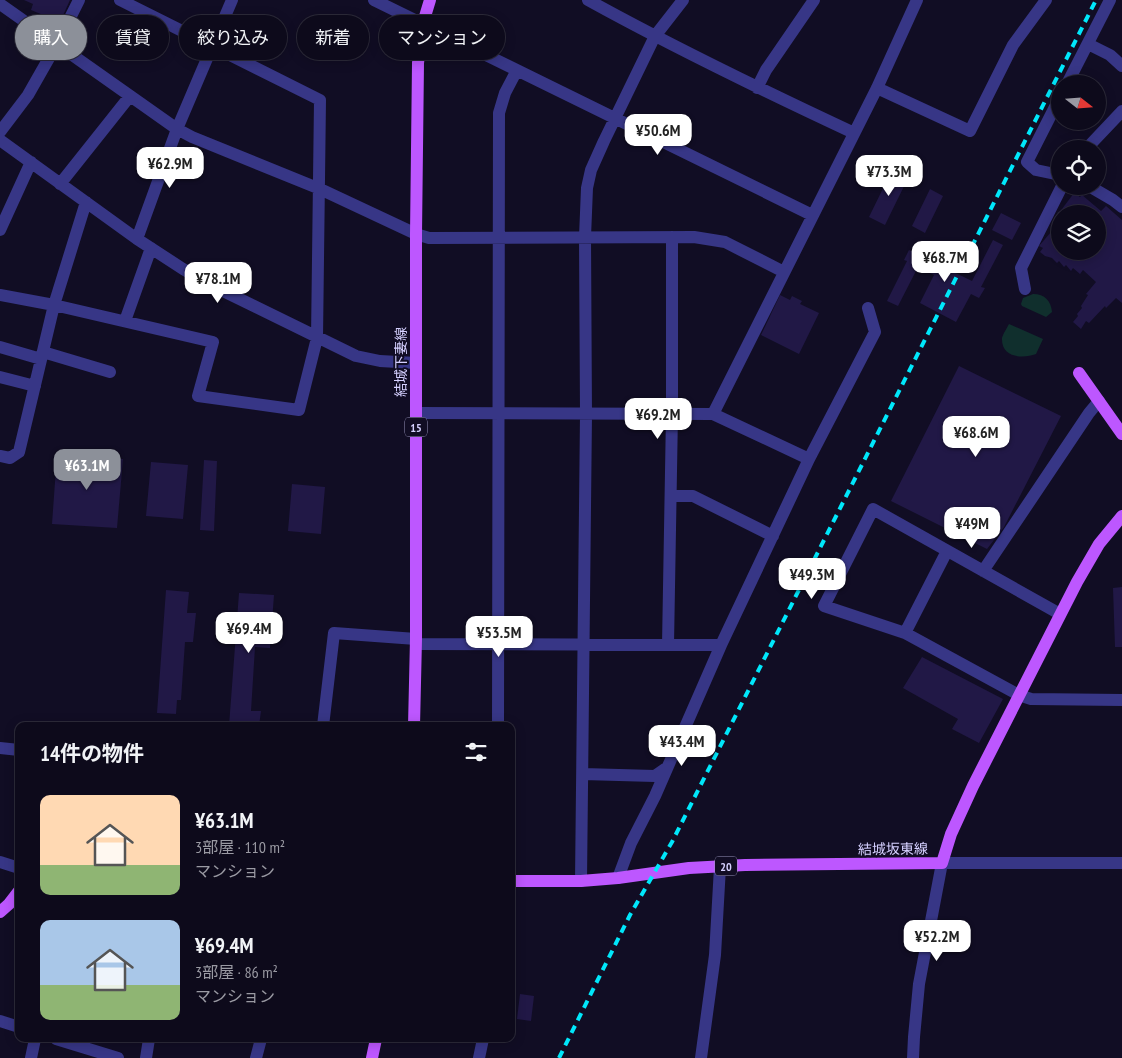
<!DOCTYPE html>
<html lang="ja">
<meta charset="utf-8">
<style>
:root{--surface:#0d0a1b;--page:#161324;--text:#f1f3f6;--muted:#9a9aa3;--line:#2d2b3a;--accent:#8c9099}
body{margin:0;font-family:"PT Sans Narrow","Noto Sans JP",sans-serif;background:var(--page);color:var(--text);height:100vh;display:flex;flex-direction:column;font-size:19px;white-space:nowrap}
*{box-sizing:border-box;margin:0}
p{font-size:16px;color:var(--muted)}
.icon{flex:none;width:28px;height:28px;fill:none;stroke:currentColor;stroke-width:2;stroke-linecap:round;stroke-linejoin:round}
.map{position:relative;flex:1;overflow:hidden}
.panel{position:absolute;left:15px;top:722px;width:500px;height:320px;display:flex;flex-direction:column;background:var(--surface);border-radius:10px;box-shadow:0 2px 12px #0003,0 0 0 1px var(--line)}
.panel>*{flex:none}
.hud{position:absolute;left:15px;top:15px;width:500px;height:45px;display:flex;gap:10px}
.needle{width:32px;rotate:107deg}
.fabs{position:absolute;left:1051px;top:75px;display:grid;gap:10px}
.fabs a{display:grid;place-items:center;width:55px;height:55px;border-radius:50%;background:var(--surface);box-shadow:0 2px 12px #0003,0 0 0 1px var(--line);font-size:25px}
.price{position:absolute;translate:-50% -42px;padding:0 11px;border-radius:10px;background:#fff;color:#222;font-size:16px;line-height:32px;filter:drop-shadow(0 1px 2px #0008)}
.price::after{content:'';position:absolute;left:50%;top:30px;width:15px;height:11px;margin-left:-8px;background:inherit;clip-path:polygon(0 0,100% 0,50% 100%)}
.price.on{background:var(--accent);color:#fff}
ul{padding:0;list-style:none}
li{display:flex;align-items:center;gap:15px;height:125px;padding:0 25px}
li span{display:grid;place-items:center;flex:none;width:140px;height:100px;border-radius:10px;color:#555}
li>.icon{margin-inline-start:auto}
span .icon{width:60px;height:60px;fill:#fffc;stroke-width:1}
li b{font-size:21px}
h2{display:flex;justify-content:space-between;align-items:center;height:60px;padding:0 25px;font-size:21px}
.chip{padding:0 18px;border-radius:22px;background:var(--surface);box-shadow:0 2px 12px #0003,0 0 0 1px var(--line);font-size:18px;line-height:45px}
.chip.on{background:var(--accent);color:#fff}
.map>svg:first-child{display:block}
.green{fill:#102f2d}
.building{fill:#211846;fill-rule:evenodd}
.lines{fill:none;stroke-linecap:round;stroke-linejoin:round}
.minor{stroke:#373686;stroke-width:12}
.major{stroke:#bd57ff;stroke-width:12}
.rail{stroke:#00e7fb;stroke-width:4;stroke-dasharray:8 6;stroke-linecap:butt}
.labels{text-anchor:middle;dominant-baseline:central;stroke-width:4;stroke-linejoin:round;paint-order:stroke}
.shield{fill:#110d24;stroke:#9a96bd;stroke-width:1}
.shield-label{font-size:12px;font-weight:bold;fill:#d5d0ff}
.street-label{font-size:14px;fill:#d5d0ff;stroke:#110d24}
</style>
<div class="map">
<svg width="1122" height="1058" viewBox="0 0 1122 1058">
<rect width="100%" height="100%" fill="#110d24"/>
<path class="green" d="M1033 294C1045 294 1051 301 1052 312L1046 317 1022 306 1021 304 1023 298Z
M1009 324 1043 339 1036 354C1023 359 1001 358 1002 338 1003 334 1007 328 1009 324Z"/>
<path class="building" d="M24 0H70L60 22 31 10 33 4Z
M893 168 909 176 885 225 869 217Z
M930 189 943 196 925 233 912 226Z
M1074 193 1080 197 1082 195 1101 211 1106 206 1122 220V303L1116 298 1106 308 1105 306 1089 323 1086 321 1081 329 1073 322 1078 316 1077 314 1082 308 1081 306 1088 295 1086 294 1096 282 1083 270 1080 274 1073 268 1071 271 1066 265 1064 267 1059 261 1057 263 1052 258 1045 256 1040 252 1043 248 1039 246 1057 225 1053 221ZM1060 214H1098V251H1060Z
M1001 213 1021 223 1012 240 992 230Z
M993 240 1003 245 981 287 985 288 979 298 971 294 956 322 920 303 934 275 918 267 898 306 887 301 907 261 904 260 909 250 972 281Z
M780 295 790 300 792 296 802 301 800 304 819 313 799 354 761 335Z
M959 366 1061 416 1004 527 987 549 891 501Z
M57 454 123 459 117 528 52 524Z
M204 460 217 461 214 531 200 530Z
M151 462 188 465 183 519 146 516Z
M292 484 325 487 321 534 288 531Z
M1122 587V647H1115L1113 588Z
M166 590 189 592 187 613H196L193 642H185L181 700H177L176 714 157 713Z
M239 593 274 595 270 648 255 647 251 711H261L259 726H229Z
M922 657 1003 699 979 743 952 729 958 719 903 688Z
M520 994 534 996 531 1021 517 1019Z"/>
<g class="lines">
<path class="minor" d="M374 0 812 215
M588 0C675 48 764 91 854 133
M0 4 177 129 192 137 320 189 416 234 429 238 694 237 725 242 784 272
M1088 44 1110 55 1122 66
M1067 84 1110 0
M757 88 766 70 814 0
M877 88 970 131 1013 45 1046 0
M1060 97 1027 162 1036 170 1060 175
M0 132 28 95 57 44 79 0
M0 140 137 239 183 269 211 285 356 356 380 361 416 363
M1088 149V147L1122 111
M60 184 130 96
M1089 186 1113 200 1122 207
M86 202 54 305 213 342 198 396 299 410 317 338 320 100 120 0
M0 230 31 162
M137 239 177 129 232 0
M1025 289 1021 268 1062 186
M0 295 54 305 19 452 10 458 0 456
M125 321 151 248
M0 347 41 359
M43 352 110 372
M0 377 35 386
M416 413 713 414 877 88 917 0
M713 414 809 459
M671 496H693L773 536
M983 571 1089 413 1099 401
M1060 614 873 509 824 606 905 633 1019 695 1031 699 1122 700
M905 633 947 551
M416 644 721 645
M668 645 672 414V237
M323 726 334 633 416 639
M498 726 499 113 505 93 517 70
M0 748 19 750
M583 774 655 776 665 769
M0 862 19 868
M618 878 631 843 655 796 721 645 809 459 875 332 868 308
M581 881 586 414 585 237 587 188 591 170 604 141 655 36 683 0
M0 1021 19 1027
M56 1039 118 1058
M31 1058 35 1039
M146 1058 149 1039
M256 1058 261 1039
M479 1058 483 1039
M701 1058 715 955 720 867
M913 1058 914 1037 919 984 942 863H1122"/>
<path class="major" d="M1079 373 1122 434
M414 726 416 639V234L418 63 423 23 430 0
M511 881H581L618 878 689 868 745 865 942 863 951 834 973 786 1077 582 1099 544 1122 516
M0 912 9 904 19 891
M372 1058 376 1039"/>
<path class="rail" d="M559 1058 630 915 672 842 1096 0"/>
</g>
<g class="labels">
<g class="shield">
<rect x="405" y="417.5" width="22" height="19" rx="4"/>
<rect x="715" y="856.5" width="22" height="19" rx="4"/>
</g>
<g class="shield-label">
<text x="416" y="427">15</text>
<text x="726" y="866">20</text>
</g>
<g class="street-label">
<text transform="translate(401 362) rotate(-90)">結城下妻線</text>
<text transform="translate(893 849) rotate(-1)">結城坂東線</text>
</g>
</g>
</svg>
<div class="fabs">
<a><svg class="needle" viewBox="-14 -14 28 28"><path d="M0-13l5 13h-10z" fill="#e53935"/><path d="M0 13l5-13h-10z" fill="#9a9aa3"/></svg></a>
<a><svg class="icon" aria-label="locate" viewBox="0 0 24 24"><circle cx="12" cy="12" r="6"/><path d="M12 2v4M12 18v4M2 12h4M18 12h4"/></svg></a>
<a><svg class="icon" aria-label="layers" viewBox="0 0 24 24"><path d="M12 4l9 5-9 5-9-5zM3 14l9 5 9-5"/></svg></a>
</div>
<b class="price" style="left:658px;top:156px">¥50.6M</b>
<b class="price" style="left:170px;top:189px">¥62.9M</b>
<b class="price" style="left:889px;top:197px">¥73.3M</b>
<b class="price" style="left:945px;top:283px">¥68.7M</b>
<b class="price" style="left:218px;top:304px">¥78.1M</b>
<b class="price" style="left:658px;top:440px">¥69.2M</b>
<b class="price" style="left:976px;top:458px">¥68.6M</b>
<b class="price on" style="left:87px;top:491px">¥63.1M</b>
<b class="price" style="left:972px;top:549px">¥49M</b>
<b class="price" style="left:812px;top:600px">¥49.3M</b>
<b class="price" style="left:249px;top:654px">¥69.4M</b>
<b class="price" style="left:499px;top:658px">¥53.5M</b>
<b class="price" style="left:682px;top:767px">¥43.4M</b>
<b class="price" style="left:937px;top:962px">¥52.2M</b>
<div class="hud">
<a class="chip on">購入</a>
<a class="chip">賃貸</a>
<a class="chip">絞り込み</a>
<a class="chip">新着</a>
<a class="chip">マンション</a>
</div>
<section class="panel">
<h2>14件の物件<svg class="icon" aria-label="filters" viewBox="0 0 24 24"><path d="M4 7h16M4 17h16"/><circle cx="9" cy="7" r="2"/><circle cx="15" cy="17" r="2"/></svg></h2>
<ul>
<li><span style="background:linear-gradient(#ffd9b3 70%,#8fb573 0)"><svg class="icon" aria-label="home" viewBox="0 0 24 24"><path d="M3 11l9-7 9 7M6 9v11h12V9"/></svg></span><div><b>¥63.1M</b><p>3部屋 · 110 m²</p><p>マンション</p></div></li>
<li><span style="background:linear-gradient(#a9c7e8 65%,#8fb573 0)"><svg class="icon" aria-label="home" viewBox="0 0 24 24"><path d="M3 11l9-7 9 7M6 9v11h12V9"/></svg></span><div><b>¥69.4M</b><p>3部屋 · 86 m²</p><p>マンション</p></div></li>
</ul>
</section>
</div>
